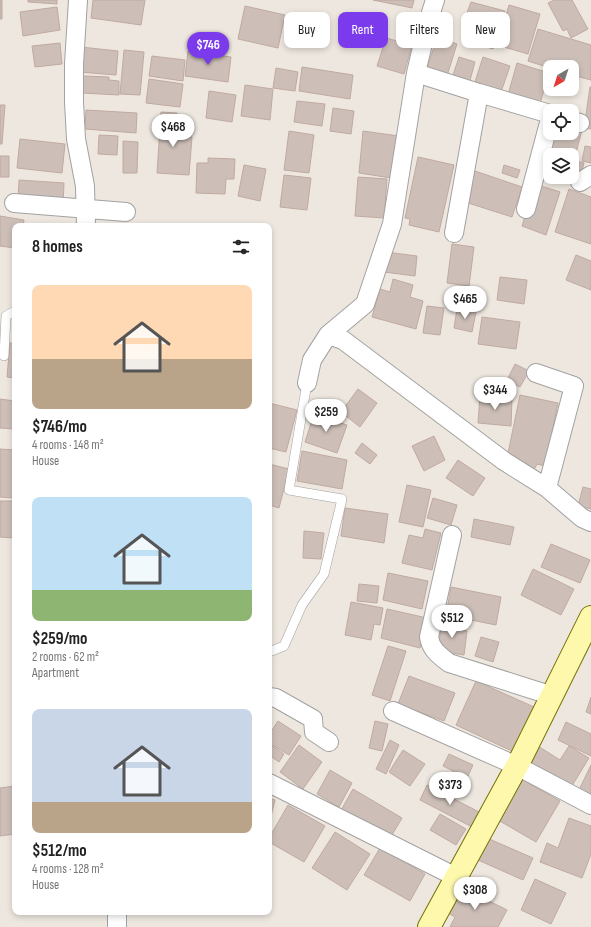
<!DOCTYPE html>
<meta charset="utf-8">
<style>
:root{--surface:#fff;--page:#f2f2f2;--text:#222;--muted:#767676;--accent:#7c3aed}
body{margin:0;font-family:"Sofia Sans Condensed",sans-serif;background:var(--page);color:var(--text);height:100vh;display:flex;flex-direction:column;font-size:15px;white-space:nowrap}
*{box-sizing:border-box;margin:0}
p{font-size:13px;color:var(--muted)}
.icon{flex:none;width:22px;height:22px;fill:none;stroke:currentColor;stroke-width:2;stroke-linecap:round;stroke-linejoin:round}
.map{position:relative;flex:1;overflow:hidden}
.sheet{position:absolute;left:12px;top:223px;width:260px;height:692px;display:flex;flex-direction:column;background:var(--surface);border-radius:8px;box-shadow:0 2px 6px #0003}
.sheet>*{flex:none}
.top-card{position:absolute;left:284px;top:12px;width:247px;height:36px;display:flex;gap:8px}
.needle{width:26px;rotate:219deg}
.controls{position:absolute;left:543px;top:60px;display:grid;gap:8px}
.controls a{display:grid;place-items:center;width:36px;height:36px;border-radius:8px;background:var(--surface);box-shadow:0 2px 6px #0003;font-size:20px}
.price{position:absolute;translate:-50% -34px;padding:0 9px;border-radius:14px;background:#fff;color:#222;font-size:13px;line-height:26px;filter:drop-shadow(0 1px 2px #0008)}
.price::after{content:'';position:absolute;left:50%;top:24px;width:12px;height:9px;margin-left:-6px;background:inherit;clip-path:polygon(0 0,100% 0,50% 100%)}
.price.active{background:var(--accent);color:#fff}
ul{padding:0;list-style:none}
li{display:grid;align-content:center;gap:8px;height:212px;padding:0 20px}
li span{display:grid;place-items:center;height:124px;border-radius:8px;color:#555}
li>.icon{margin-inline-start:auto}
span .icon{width:72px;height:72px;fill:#fffc;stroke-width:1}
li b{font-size:17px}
h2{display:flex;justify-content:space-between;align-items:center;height:48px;padding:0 20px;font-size:17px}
.chip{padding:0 14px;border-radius:8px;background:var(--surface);box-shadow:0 2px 6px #0003;font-size:14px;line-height:36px}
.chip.active{background:var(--accent);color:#fff}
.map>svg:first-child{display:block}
.building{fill:#cdbfb8;stroke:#c0aaa0}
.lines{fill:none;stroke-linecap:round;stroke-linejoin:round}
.lane-casing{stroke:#a2a2a2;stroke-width:10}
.street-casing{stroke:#a2a2a2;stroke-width:20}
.secondary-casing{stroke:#737100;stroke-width:24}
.lane{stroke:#fff;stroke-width:9}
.street{stroke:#fff;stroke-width:18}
.secondary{stroke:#fef8ac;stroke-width:22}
</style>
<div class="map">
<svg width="591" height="927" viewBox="0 0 591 927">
<rect width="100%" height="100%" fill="#ede7df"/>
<path class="building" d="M0 0H2V19H0Z
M28 0H57V4L28 2Z
M93 0H145L141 25 91 18Z
M373 0H414L412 8Z
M554 0H572L588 29 571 38 567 29 563 31 548 3Z
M471 2 505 11 493 49 461 39 467 22 464 21Z
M509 5 540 14 528 54 497 45Z
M245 6 285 15 278 48 238 39Z
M57 7 60 30 23 36 20 12Z
M538 29 591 45V80L572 75V67H550V68L528 61Z
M437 37 457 44 446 79 426 72Z
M386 38 412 45 404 74 377 66Z
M60 43 62 64 35 67 32 46Z
M81 47 118 51 116 75 79 72Z
M124 50 144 52 140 95 120 94Z
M188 51 231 57 228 82 185 76Z
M152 56 185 60 183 81 149 76Z
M459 57 475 62 469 84 452 78Z
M483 57 510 66 501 92 474 85Z
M517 63 549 73 539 107 507 98Z
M302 67 353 75 350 99 299 91Z
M276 68 298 72 295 91 273 88Z
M83 76 109 77V80L119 81V95L82 93Z
M149 79 183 84 180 107 146 103Z
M245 85 273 89 270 120 241 116Z
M590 87H591V129L584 128Z
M209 91 236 95 232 122 206 118Z
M297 101 325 104 322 126 294 122Z
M0 105H5L2 144H0Z
M333 108 354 111 351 134 330 131Z
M86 110 137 113 136 133 85 129Z
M161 112 177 113 176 136 192 137 189 175 157 173Z
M572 127 582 130 572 168V155H550V176L538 173 550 133H572Z
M289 131 314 135 309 173 284 170Z
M363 131 399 136 391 178 359 173Z
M99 135 118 136 117 155 98 154Z
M20 139 65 144 62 173 17 168Z
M123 141 138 142 137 173H123Z
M585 146 591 147V163L582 161Z
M0 156H9V177H0Z
M418 157 454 165 439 232 409 225 410 219 405 218Z
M208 158 235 159 234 179H226L225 194 196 193 197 163H208Z
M576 161 584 163 581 175 573 173Z
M244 165 266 169 260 201 238 196Z
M504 165 520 170 517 178 502 173Z
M475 171 522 187 512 217 465 202Z
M284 175 311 178 307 210 280 207Z
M358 177 387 179 384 218 355 216Z
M553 177H569L568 181Z
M19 180 64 183 63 206 18 203Z
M535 184 560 192 546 235 522 226Z
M569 189 591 197V244L555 232Z
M0 216 24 220 23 226H15V248L0 246Z
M452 244 474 247 469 286 447 283Z
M386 252 417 256 415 276 384 272Z
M576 255 591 261V290L566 280Z
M500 277 527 280 524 304 497 300Z
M393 279 413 285 410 297 423 301 416 329 372 317 380 289 390 292Z
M427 306 444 308 440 335 423 333Z
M457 309 476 312 472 332 454 328Z
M482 317 520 322 516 349 478 344Z
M10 343H15V378L7 377Z
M515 364 529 371 520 387 507 380Z
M358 389 377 403 360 427 341 412Z
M520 395 558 403 545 466 537 464 535 468 531 470 507 458Z
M480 396 512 398 511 426 478 423Z
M0 399 15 401V429L0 428Z
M269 403 297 410 286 452 269 448Z
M314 414 347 425 337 453 305 442Z
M434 436 445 460 424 471 412 446Z
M362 443 377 455 370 464 355 453Z
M0 449 15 450V498L0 497Z
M302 451 347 460 342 489 297 481Z
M458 460 485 478 473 496 446 478Z
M269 464 289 469 279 508 269 505Z
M407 485 431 490 423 527 399 522Z
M583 487 591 489V509L578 506Z
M433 498 457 505 451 525 427 518Z
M0 501H15L14 538 0 537Z
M345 508 388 514 384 543 341 536Z
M474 519 514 527 510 545 471 537Z
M425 529 441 533 432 570 402 563 409 535 423 538Z
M304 531 324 533 321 559 303 558Z
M551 544 590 560 580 583 541 567Z
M15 566V583H13Z
M533 569 574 589 561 615 521 595Z
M388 573 428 581 422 609 383 600Z
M359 584 379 586 377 603 357 601Z
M451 587 501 597 496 625 446 615Z
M351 602 383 608 380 625 374 624 371 640 345 635Z
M387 609 427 618 420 648 381 638Z
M442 620 452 622 451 629 467 631 464 655 438 651Z
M481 637 499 642 493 662 475 656Z
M388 646 406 651 390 701 372 695Z
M409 676 455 693 444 721 398 704Z
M476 681 534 707 514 752 456 725Z
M591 697V714L586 712Z
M278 721 301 736 289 755 269 743V735Z
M375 721 388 724 382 751 369 748Z
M566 722 591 734V756L558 740Z
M390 740 399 745 386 774 376 769Z
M269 744 284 754 279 762 269 755Z
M299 745 322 762 303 789 280 772Z
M538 746 560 760 569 746 589 758 570 789 528 763Z
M403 750 425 764 410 786 389 772Z
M449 754 473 765 467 778 443 766Z
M591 765V801L577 794Z
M330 770 352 783 339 807 317 794Z
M521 779 560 801 536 842 498 820Z
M427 785 481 813 474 828 420 800Z
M15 786V834L0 836V788Z
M353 789 402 818 389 840 340 812Z
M269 798 275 800 269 824Z
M288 805 325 826 304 862 269 842V838Z
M440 814 466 829 456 845 430 830Z
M569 818 591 826V854L582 878 540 862 547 843 558 848Z
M335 832 370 854 347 890 312 868Z
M487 838 533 858 523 880 478 860Z
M380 848 425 874 410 901 364 875Z
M535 879 566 893 551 924 521 910Z
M461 887 507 910 498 927H450L455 917 448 913Z"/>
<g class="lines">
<defs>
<path id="lane" d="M4 356 6 316 15 311
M269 652 284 646 302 605 324 574 342 499 289 490 307 383"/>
<path id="street" d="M78 0 74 64V102L76 139 85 186 86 226
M435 0 428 22 416 73 479 93 454 233
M479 93 550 114
M572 121 580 123
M580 182 591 175
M14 203 126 212
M526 209 550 119
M328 335 343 340 504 461 547 488 582 518 591 522
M536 373 574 386 547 488
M307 383 312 360 328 335 365 304 392 224 416 73
M452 535 429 637C431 650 439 655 449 663L553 696
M269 697 276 698 313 719 314 732 329 742
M393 711 517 766 591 805
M269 783 456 877
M117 912V927"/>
<path id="secondary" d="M429 927 517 766 591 617"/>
</defs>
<use href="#lane" class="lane-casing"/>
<use href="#street" class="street-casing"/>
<use href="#secondary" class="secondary-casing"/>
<use href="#lane" class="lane"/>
<use href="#street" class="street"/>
<use href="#secondary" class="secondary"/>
</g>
</svg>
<div class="controls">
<a><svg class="needle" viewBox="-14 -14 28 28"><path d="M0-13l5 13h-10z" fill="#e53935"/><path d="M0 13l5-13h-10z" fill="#767676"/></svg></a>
<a><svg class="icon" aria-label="locate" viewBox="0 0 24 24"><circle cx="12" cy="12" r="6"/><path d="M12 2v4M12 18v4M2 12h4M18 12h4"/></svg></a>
<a><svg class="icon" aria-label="layers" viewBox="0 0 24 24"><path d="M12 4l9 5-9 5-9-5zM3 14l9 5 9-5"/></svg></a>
</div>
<b class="price active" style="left:208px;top:66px">$746</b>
<b class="price" style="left:173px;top:148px">$468</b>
<b class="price" style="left:465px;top:320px">$465</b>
<b class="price" style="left:495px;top:411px">$344</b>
<b class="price" style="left:326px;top:433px">$259</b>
<b class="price" style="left:452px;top:639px">$512</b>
<b class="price" style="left:450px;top:806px">$373</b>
<b class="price" style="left:475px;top:911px">$308</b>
<div class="top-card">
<a class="chip">Buy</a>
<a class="chip active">Rent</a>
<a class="chip">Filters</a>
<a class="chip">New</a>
</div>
<section class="sheet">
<h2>8 homes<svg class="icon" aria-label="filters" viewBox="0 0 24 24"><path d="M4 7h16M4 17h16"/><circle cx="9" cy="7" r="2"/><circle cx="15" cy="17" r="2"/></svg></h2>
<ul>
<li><span style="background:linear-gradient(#ffd9b3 60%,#b9a48a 0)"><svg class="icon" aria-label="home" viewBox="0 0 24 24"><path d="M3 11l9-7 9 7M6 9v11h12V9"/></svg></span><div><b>$746/mo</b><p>4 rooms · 148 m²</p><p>House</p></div></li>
<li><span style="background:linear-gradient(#bfe0f5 75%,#8fb573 0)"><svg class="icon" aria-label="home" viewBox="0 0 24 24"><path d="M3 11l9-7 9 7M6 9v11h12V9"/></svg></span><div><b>$259/mo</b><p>2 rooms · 62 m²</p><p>Apartment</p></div></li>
<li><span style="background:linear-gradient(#c9d6e8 75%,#b9a48a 0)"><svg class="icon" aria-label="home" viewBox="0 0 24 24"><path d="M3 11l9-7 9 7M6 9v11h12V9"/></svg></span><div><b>$512/mo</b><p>4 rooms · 128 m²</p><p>House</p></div></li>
</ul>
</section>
</div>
